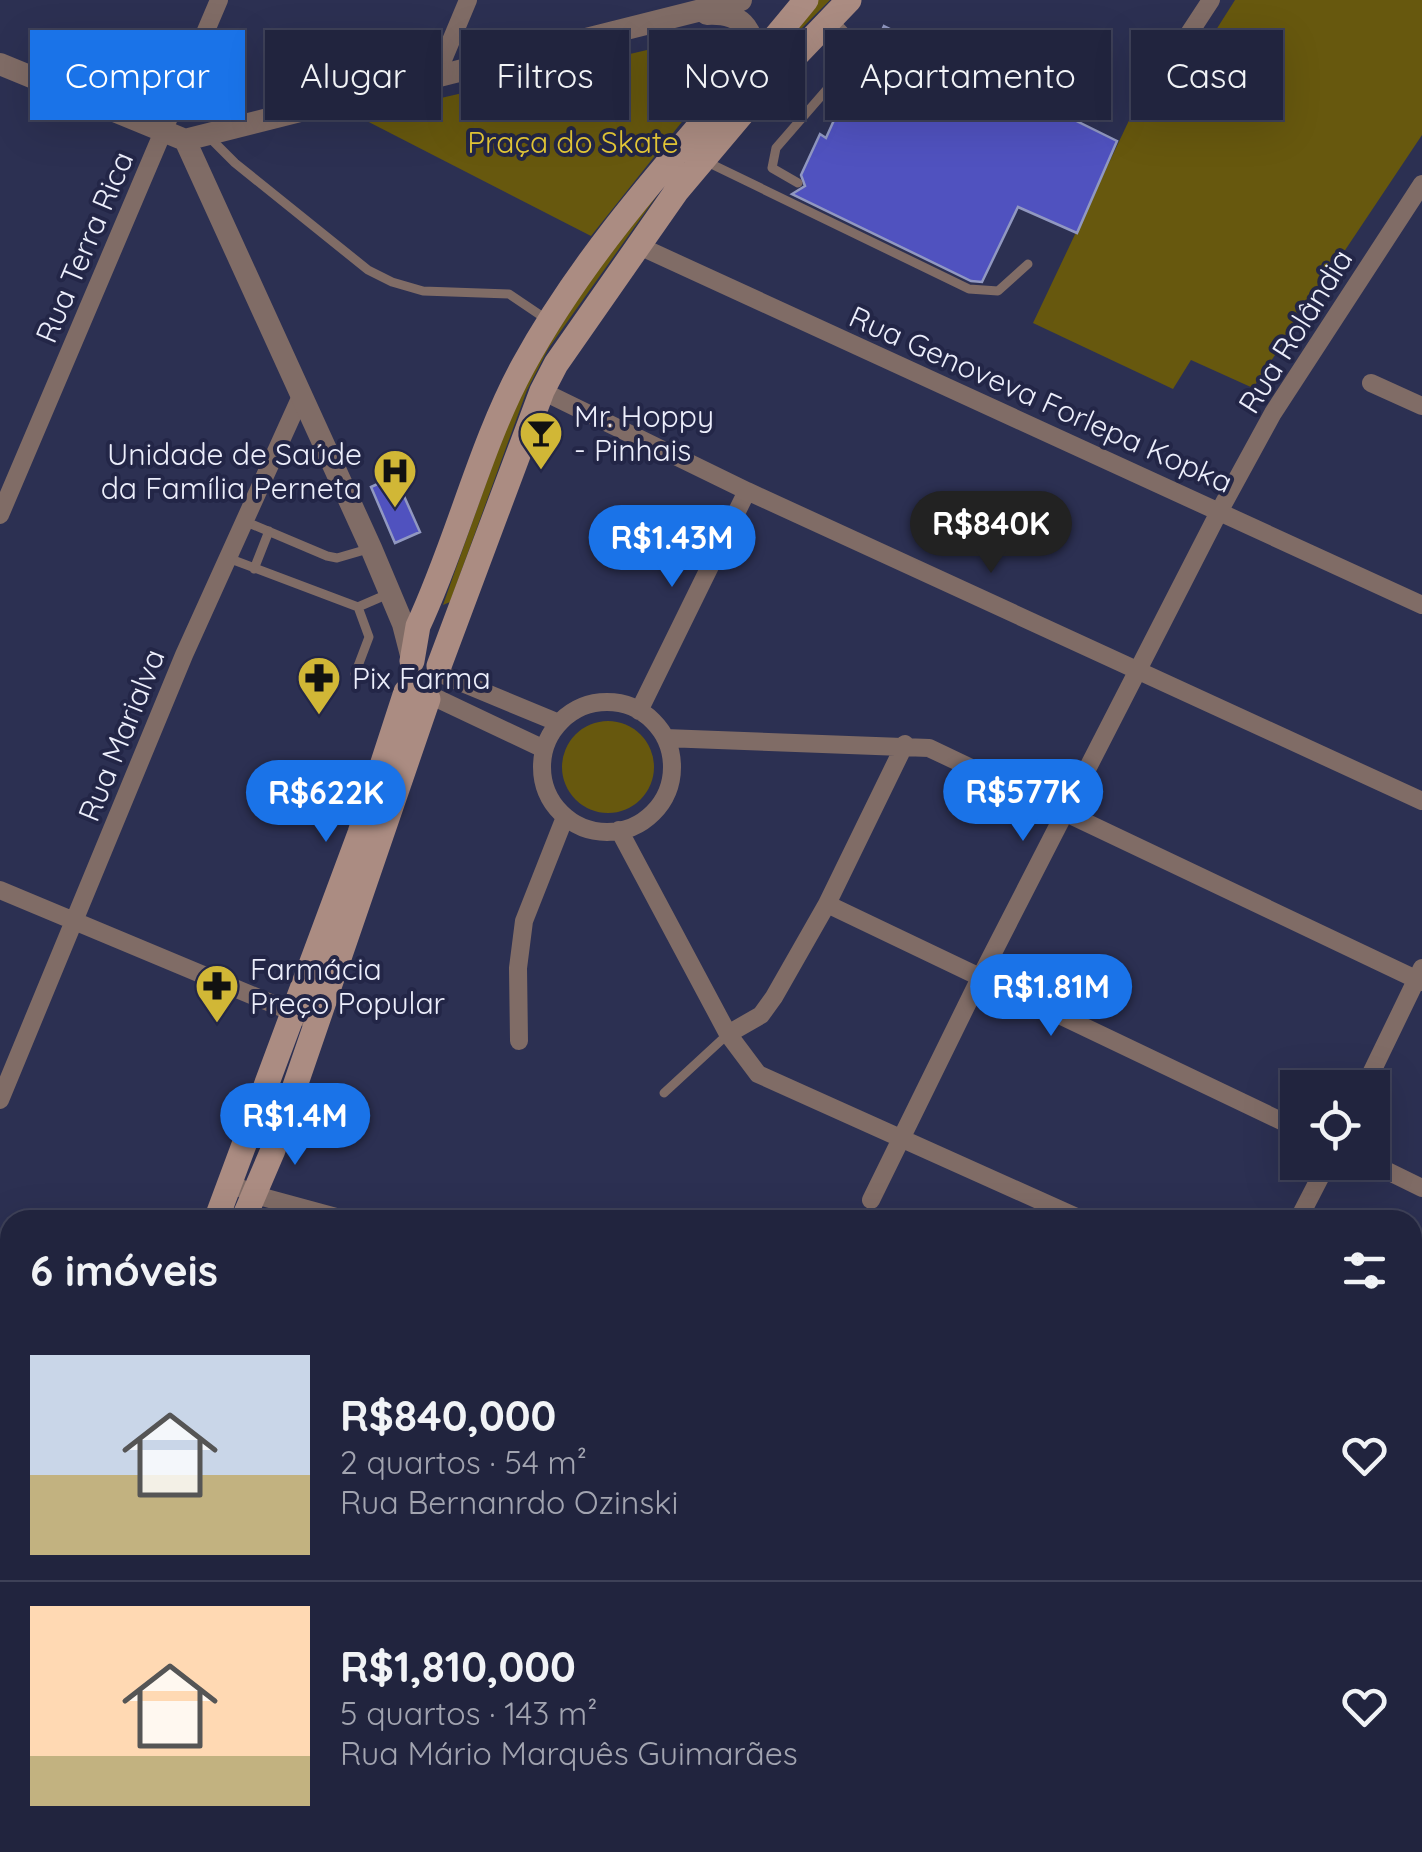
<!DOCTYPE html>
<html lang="pt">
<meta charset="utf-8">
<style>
:root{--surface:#21243e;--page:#292c45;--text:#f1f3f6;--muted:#a2a4b0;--line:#3e4158;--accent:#1a73e8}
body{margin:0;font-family:Quicksand,sans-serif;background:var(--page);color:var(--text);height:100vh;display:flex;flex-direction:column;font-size:38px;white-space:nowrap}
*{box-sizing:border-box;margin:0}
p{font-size:32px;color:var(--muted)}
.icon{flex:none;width:55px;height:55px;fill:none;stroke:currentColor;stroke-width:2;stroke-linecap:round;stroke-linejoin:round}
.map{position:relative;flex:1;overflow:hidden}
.panel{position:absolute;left:0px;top:1210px;width:1422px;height:642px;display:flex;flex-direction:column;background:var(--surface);border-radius:30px 30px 0 0;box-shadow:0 10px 40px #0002,0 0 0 2px var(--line)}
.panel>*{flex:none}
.banner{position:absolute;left:30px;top:30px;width:1362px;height:90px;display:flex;gap:20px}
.tools{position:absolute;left:1280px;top:1070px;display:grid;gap:20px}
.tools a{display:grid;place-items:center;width:110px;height:110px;border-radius:0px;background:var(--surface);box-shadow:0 10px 40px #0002,0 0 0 2px var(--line);font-size:50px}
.price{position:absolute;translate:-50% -85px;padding:0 22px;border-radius:35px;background:var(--accent);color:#fff;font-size:32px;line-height:65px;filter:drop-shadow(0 2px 5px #0008)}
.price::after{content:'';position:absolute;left:50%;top:60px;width:30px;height:22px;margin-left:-15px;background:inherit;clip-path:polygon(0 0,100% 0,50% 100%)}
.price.active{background:#222;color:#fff}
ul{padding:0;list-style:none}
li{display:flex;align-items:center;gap:30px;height:250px;padding:0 30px}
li+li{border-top:2px solid var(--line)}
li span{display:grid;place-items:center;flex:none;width:280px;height:200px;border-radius:0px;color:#555}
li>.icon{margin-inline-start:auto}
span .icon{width:120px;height:120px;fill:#fffc;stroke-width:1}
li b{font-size:42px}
h2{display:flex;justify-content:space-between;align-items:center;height:120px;padding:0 30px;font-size:42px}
.tag{padding:0 35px;border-radius:0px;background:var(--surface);box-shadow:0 10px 40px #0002,0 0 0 2px var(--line);font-size:35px;line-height:90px}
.tag.active{background:var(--accent);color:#fff}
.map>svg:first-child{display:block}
.green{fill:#67580e}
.building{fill:#5052bf;stroke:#9198c1;stroke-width:2.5}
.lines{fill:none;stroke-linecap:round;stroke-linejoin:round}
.path{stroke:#9396ac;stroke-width:2.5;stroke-dasharray:5 8;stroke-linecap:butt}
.service{stroke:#806c66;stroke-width:9}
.minor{stroke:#806c66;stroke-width:18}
.tertiary{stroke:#806c66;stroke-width:22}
.secondary{stroke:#ab8c82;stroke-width:25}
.labels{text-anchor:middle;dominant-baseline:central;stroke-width:8;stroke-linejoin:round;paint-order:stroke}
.park-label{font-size:30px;fill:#e7ca37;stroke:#232647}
.street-label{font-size:30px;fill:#eceefb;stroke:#232647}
.poi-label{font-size:30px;fill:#eceefb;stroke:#232647;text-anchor:start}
</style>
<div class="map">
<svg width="1422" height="1852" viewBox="0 0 1422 1852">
<rect width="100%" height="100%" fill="#2c3052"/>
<path class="green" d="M817 0H830L783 47 670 177 548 349 527 390 450 602 443 605 519 390 618 237Z
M1235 0H1422V135L1253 388 1191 360 1173 389 1033 323 1133 112 1168 121 1186 104 1191 86 1190 71Z
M716 34 732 40 736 54 591 236 359 117Z
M562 767a46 46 0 1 1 92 0a46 46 0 1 1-92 0Z"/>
<path class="building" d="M884 26 1117 141 1077 233 1018 207 982 282 971 281 792 194 805 186 801 175 820 134 826 138 839 109 845 111 871 55 881 53 877 41Z
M395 476 420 532 395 543 371 487Z"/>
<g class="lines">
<path class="path" d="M1281 1842 1294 1852"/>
<path class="service" d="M832 18 846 33 874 48
M210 138 235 163 368 270 392 282 423 291 509 294 549 321
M705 161 969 289 998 291 1028 264
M798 183 772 168 776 148 842 72 844 52 825 29
M244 521 327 556 337 558 368 549
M228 558 358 607 388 594
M254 569 269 531
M355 674 369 637 358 607
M664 1093 728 1034
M233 1842 247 1852"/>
<path class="minor" d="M435 79 468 0
M1152 90 1211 0
M637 245 1422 605
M1371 383 1422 406
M542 391 747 491 1422 801
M0 515 219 0
M443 675 559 723
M434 697 544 749
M542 767a65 65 0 1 1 130 0a65 65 0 1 1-130 0Z
M639 711 747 491
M665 738 929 748 1422 982
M619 830 728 1034 758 1074 1083 1220
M0 890 304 1017
M827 904 1298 1129
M728 1034 761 1015 774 997 827 904 905 744
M519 1041 518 968 524 921 565 817
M1364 1088 1422 968
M0 1100 184 655 302 394
M1369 1162 1422 1188
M230 1183 255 1195 347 1220
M871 1200 979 980 1220 510 1273 413 1422 184
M1298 1220 1328 1162
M0 1366 10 1370
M1412 1376 1422 1381
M0 1782 10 1790
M76 1842 88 1852
M605 1852 609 1842"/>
<path class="tertiary" d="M707 14C745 12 758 33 751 68
M0 64 185 140 741 0
M185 140 371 548 403 624 412 659
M1412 1695 1422 1673
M1372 1852 1374 1842"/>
<path class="secondary" d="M412 661 418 626C457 543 480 445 523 366 597 230 710 119 806 0
M439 666 542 391 556 364 676 192 757 96 849 0
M216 1220 360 833 406 692
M243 1220 273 1150 428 699
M0 1692 10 1670
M0 1740 10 1717
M830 1842 842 1852"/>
</g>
<defs>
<symbol id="bar-pin" viewBox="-11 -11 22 30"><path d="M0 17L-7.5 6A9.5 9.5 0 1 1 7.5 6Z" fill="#d1b736" stroke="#232647"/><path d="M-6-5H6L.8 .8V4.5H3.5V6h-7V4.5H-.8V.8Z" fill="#111"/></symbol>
<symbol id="hospital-pin" viewBox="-11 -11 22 30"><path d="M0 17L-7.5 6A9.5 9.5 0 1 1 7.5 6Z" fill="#d1b736" stroke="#232647"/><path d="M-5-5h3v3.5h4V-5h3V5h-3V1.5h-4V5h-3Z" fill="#111"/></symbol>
<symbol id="pharmacy-pin" viewBox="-11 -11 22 30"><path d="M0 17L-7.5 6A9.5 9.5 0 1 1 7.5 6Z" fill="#d1b736" stroke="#232647"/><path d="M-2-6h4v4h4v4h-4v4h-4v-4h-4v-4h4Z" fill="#111"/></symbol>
</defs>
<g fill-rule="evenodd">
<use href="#bar-pin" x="516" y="408" width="50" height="68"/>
<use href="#hospital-pin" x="370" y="446" width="50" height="68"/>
<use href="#pharmacy-pin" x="294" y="653" width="50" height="68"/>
<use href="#pharmacy-pin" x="192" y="961" width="50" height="68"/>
</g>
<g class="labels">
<g class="park-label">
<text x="573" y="142">Praça do Skate</text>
</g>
<g class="street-label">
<text transform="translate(84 247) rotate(-67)">Rua Terra Rica</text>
<text transform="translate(1295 331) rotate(-58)">Rua Rolândia</text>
<text transform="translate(1041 399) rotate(24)">Rua Genoveva Forlepa Kopka</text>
<text transform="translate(121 735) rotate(-68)">Rua Marialva</text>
</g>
<g class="poi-label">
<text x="574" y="416">Mr. Hoppy<tspan x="574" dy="34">- Pinhais</tspan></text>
<text x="362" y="454" text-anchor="end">Unidade de Saúde<tspan x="362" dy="34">da Família Perneta</tspan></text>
<text x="352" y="678">Pix Farma</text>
<text x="250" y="969">Farmácia<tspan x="250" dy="34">Preço Popular</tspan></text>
</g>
</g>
</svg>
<div class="tools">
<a><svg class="icon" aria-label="locate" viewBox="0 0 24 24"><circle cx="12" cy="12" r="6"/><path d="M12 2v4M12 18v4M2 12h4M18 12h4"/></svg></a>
</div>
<b class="price active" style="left:991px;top:576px">R$840K</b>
<b class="price" style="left:672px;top:590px">R$1.43M</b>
<b class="price" style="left:1023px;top:844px">R$577K</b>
<b class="price" style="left:326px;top:845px">R$622K</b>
<b class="price" style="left:1051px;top:1039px">R$1.81M</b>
<b class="price" style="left:295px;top:1168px">R$1.4M</b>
<div class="banner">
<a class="tag active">Comprar</a>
<a class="tag">Alugar</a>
<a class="tag">Filtros</a>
<a class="tag">Novo</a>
<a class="tag">Apartamento</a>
<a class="tag">Casa</a>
</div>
<section class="panel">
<h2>6 imóveis<svg class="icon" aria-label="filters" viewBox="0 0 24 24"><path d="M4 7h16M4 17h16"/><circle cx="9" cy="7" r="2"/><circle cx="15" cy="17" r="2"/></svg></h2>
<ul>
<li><span style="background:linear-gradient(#c9d6e8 60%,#c2b280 0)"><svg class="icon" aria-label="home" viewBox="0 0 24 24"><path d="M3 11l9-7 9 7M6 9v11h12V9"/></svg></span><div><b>R$840,000</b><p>2 quartos · 54 m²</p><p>Rua Bernanrdo Ozinski</p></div><svg class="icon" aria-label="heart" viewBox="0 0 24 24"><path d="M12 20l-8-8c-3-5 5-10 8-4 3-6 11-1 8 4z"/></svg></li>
<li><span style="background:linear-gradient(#ffd9b3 75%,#c2b280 0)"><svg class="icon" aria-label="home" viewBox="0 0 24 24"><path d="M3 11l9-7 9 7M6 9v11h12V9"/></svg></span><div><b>R$1,810,000</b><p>5 quartos · 143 m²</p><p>Rua Mário Marquês Guimarães</p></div><svg class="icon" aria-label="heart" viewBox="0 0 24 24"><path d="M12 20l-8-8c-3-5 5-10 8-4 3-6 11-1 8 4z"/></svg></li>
</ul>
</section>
</div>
